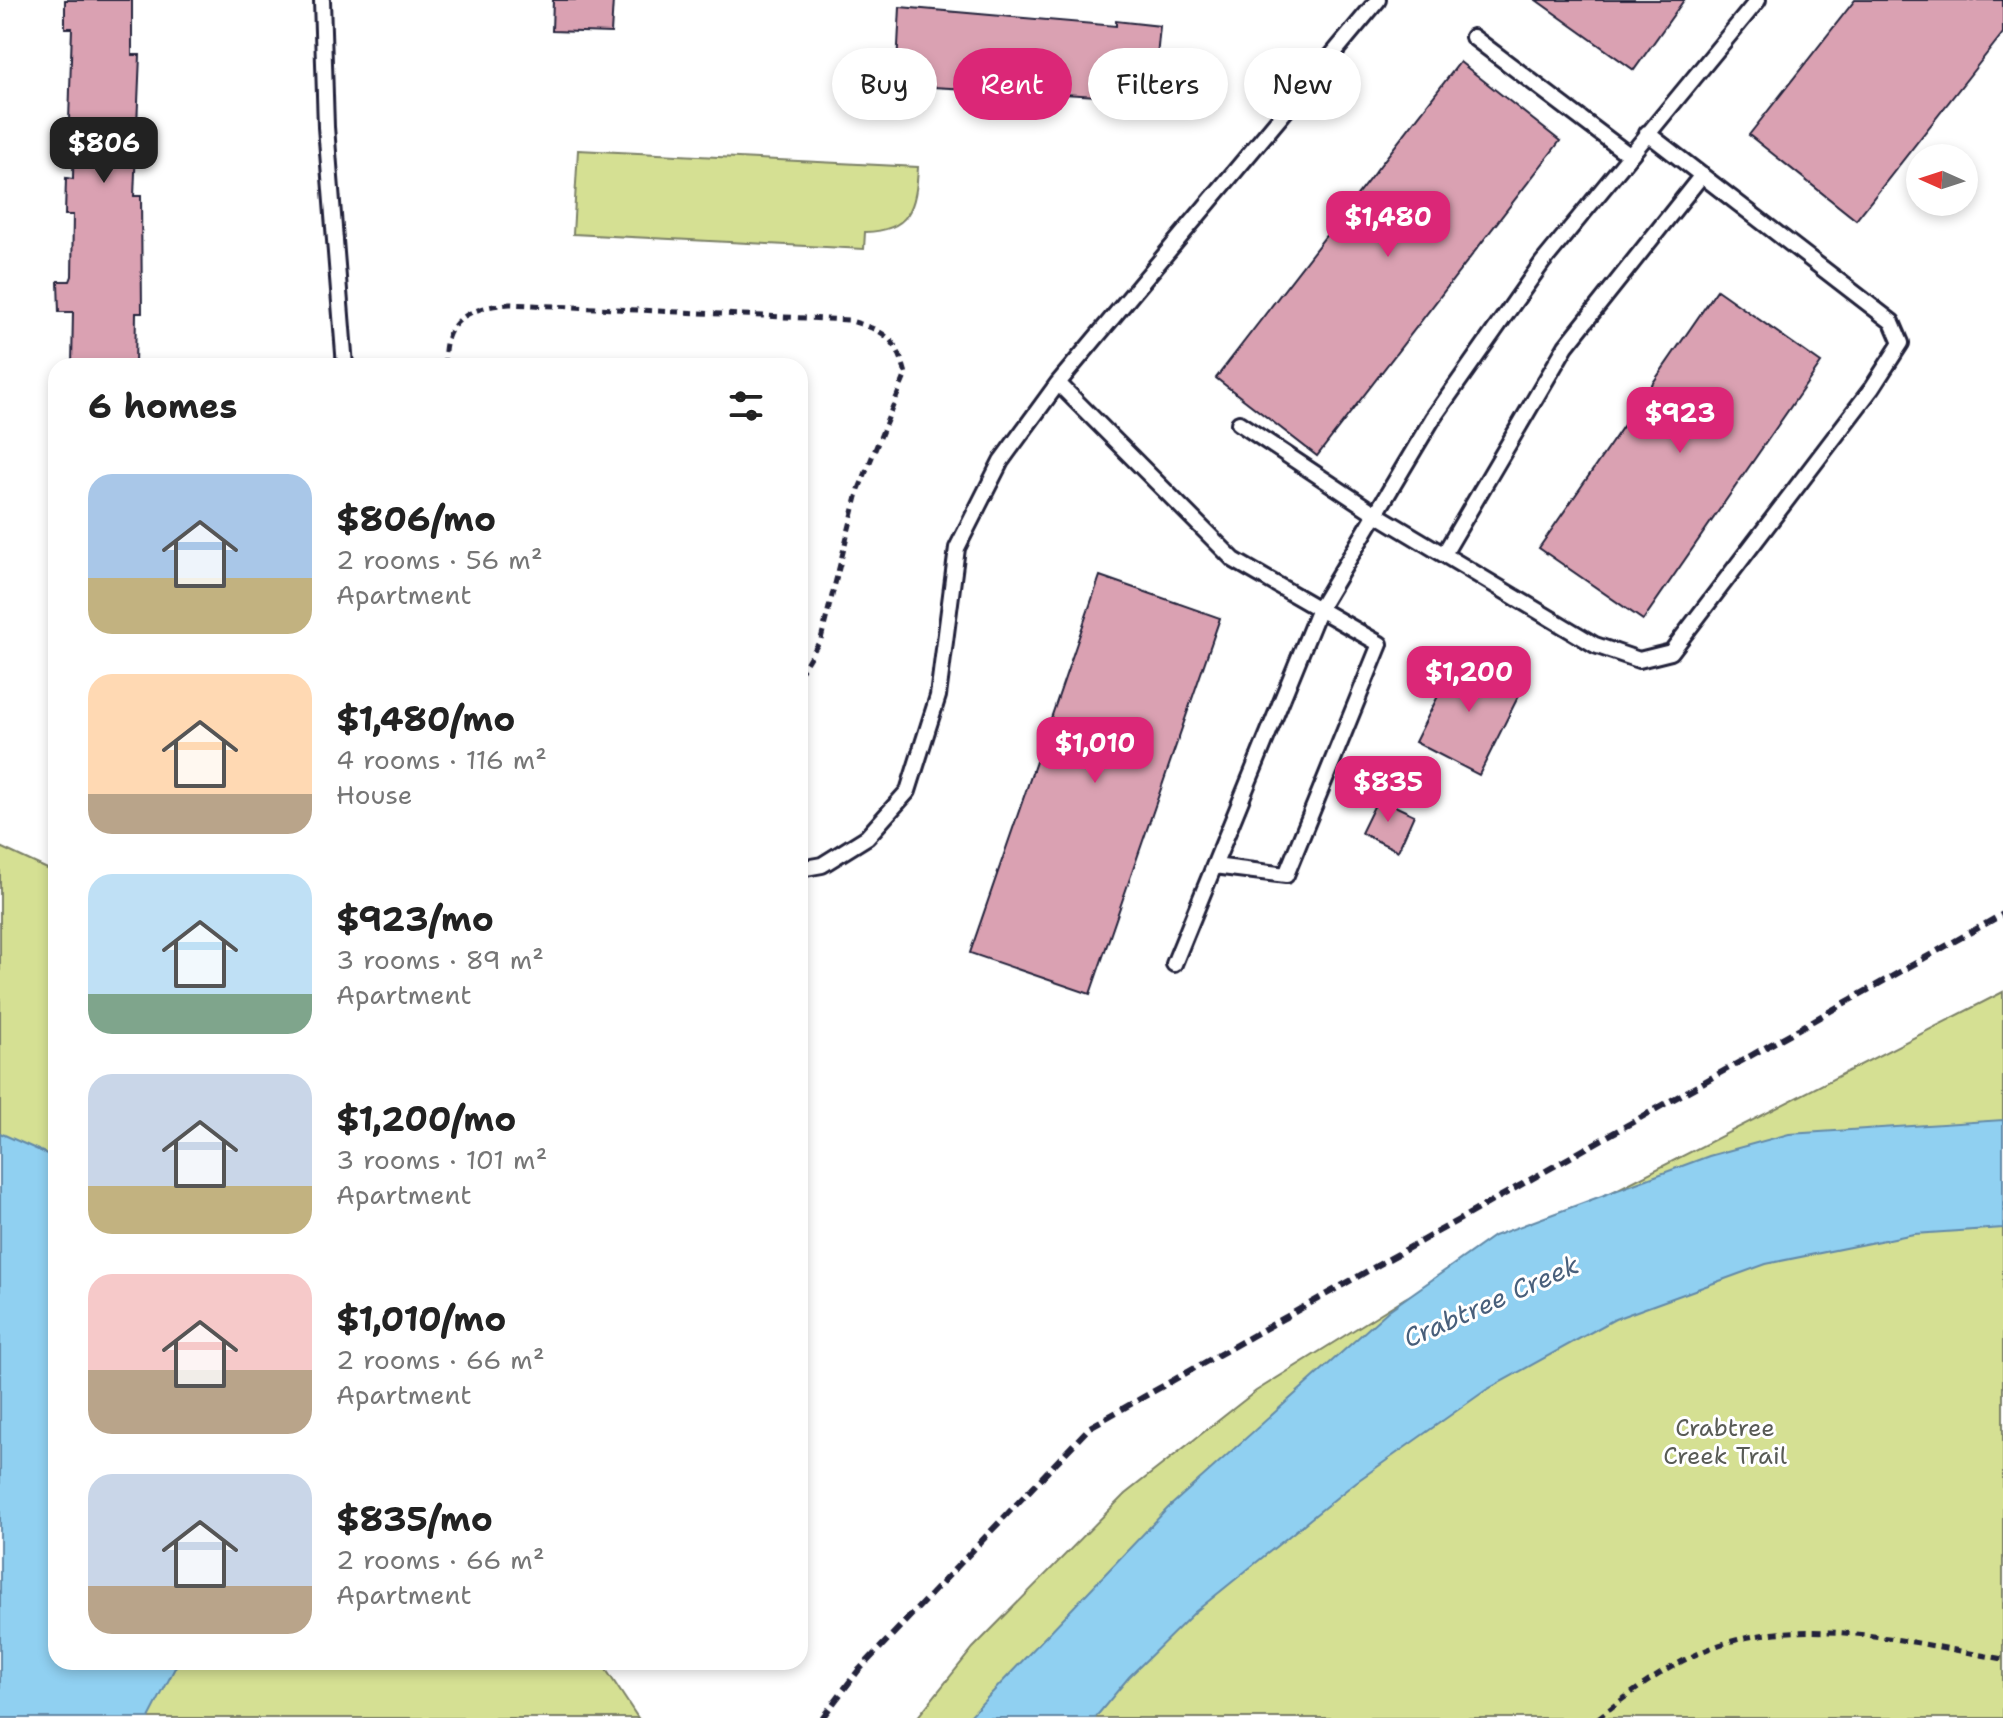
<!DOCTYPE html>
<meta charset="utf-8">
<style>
:root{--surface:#fff;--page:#f2f2f2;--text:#222;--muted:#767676;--accent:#db2777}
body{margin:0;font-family:"Shantell Sans",sans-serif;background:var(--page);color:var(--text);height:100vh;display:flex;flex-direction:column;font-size:30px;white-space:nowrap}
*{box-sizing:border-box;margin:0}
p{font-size:26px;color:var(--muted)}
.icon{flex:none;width:44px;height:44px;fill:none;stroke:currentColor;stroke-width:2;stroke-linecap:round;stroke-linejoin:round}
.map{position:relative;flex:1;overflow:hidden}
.sheet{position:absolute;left:48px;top:358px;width:760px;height:1312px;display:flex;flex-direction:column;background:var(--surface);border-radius:24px;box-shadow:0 4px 12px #0003}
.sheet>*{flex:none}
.hud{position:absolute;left:832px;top:48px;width:760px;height:72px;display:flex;gap:16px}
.needle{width:52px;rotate:273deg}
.fabs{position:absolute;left:1906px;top:144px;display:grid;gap:16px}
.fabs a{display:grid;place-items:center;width:72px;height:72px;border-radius:50%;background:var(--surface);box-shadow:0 4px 12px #0003;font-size:40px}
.price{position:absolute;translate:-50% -68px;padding:0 18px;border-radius:16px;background:var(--accent);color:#fff;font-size:26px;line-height:52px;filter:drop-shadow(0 2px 4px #0008)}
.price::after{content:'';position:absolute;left:50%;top:48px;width:24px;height:18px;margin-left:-12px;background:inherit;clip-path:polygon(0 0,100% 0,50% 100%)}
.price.active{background:#222;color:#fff}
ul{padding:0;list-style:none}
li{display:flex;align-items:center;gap:24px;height:200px;padding:0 40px}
li span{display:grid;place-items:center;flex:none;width:224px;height:160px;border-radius:24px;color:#555}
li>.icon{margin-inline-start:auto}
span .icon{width:96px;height:96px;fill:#fffc;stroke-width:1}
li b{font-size:34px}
h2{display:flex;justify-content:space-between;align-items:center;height:96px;padding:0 40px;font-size:34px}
.chip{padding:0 28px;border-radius:36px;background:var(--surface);box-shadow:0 4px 12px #0003;font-size:28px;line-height:72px}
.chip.active{background:var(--accent);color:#fff}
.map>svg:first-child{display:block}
.green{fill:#d5e093;stroke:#7c8167;stroke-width:2}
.water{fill:#90d0f1;stroke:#648aa8;stroke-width:2}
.building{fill:#daa1b2;stroke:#22223b;stroke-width:2}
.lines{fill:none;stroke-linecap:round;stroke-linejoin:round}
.service-casing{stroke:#22223b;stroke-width:20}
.path{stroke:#22223b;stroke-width:5;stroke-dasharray:8 6;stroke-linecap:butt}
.service{stroke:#fff;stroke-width:14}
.rail{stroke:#22223b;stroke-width:6;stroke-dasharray:12 6;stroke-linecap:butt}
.labels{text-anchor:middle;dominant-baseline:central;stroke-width:6;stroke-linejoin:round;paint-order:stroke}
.park-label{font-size:24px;fill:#585b55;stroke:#fff}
.water-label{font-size:26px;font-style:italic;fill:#485f7b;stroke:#fff}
</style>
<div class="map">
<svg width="2003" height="1718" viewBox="0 0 2003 1718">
<rect width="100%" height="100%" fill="#fff"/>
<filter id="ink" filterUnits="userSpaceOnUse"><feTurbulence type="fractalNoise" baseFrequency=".0125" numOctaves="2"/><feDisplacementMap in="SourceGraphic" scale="16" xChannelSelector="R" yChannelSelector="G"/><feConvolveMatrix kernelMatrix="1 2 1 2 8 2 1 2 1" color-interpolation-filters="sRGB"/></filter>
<g filter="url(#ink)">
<path class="green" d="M578 150 918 167C916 208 910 231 865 232L864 249 573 234Z
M0 847 56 873V1662H601L638 1718H0Z
M2003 992V1718H917L973 1648 1125 1494 1256 1391 1405 1298Z"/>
<path class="water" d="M2003 1120V1228L1914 1234 1766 1264 1615 1319 1486 1390 1356 1482 1195 1612 1129 1677 1095 1718H968L1168 1508 1389 1310 1494 1236 1709 1156 1789 1134Z
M0 1133 56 1158V1662H178L149 1718H0Z"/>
<path class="building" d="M65 0H132V55H140L134 196H141L142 313H136L135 366H72L73 312H59L58 281H70L72 276 73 215H65L66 178 73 179 74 121H69L72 28H65Z
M553 0H613L611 33 552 31Z
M1536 0H1684L1634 70Z
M1855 0H2003V33L1856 220 1749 135Z
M900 7 1116 26V21L1160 26 1153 99 896 85Z
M1460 62 1560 141 1317 456 1216 378Z
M1717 290 1821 363 1643 620 1539 548Z
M1100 576 1220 618 1090 994 970 953Z
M1459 654 1523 687 1479 775 1415 742Z
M1378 798 1414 815 1398 851 1361 833Z"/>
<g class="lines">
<defs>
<path id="service" d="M322 0 326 127 345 366
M1473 37 1629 155
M1058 383 1234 560 1319 609 1174 964
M1239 423 1376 514 1595 645 1639 660 1671 652 1872 388 1901 343 1892 322 1647 133
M1444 554 1566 346 1702 175
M1214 866 1286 875 1380 644 1319 609 1433 418 1542 263 1758 0
M800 869 822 865 867 837 908 791 938 696 957 548 1001 461 1058 383 1378 0"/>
</defs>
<use href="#service" class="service-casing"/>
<path class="path" d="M445 366C441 320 470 307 510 304L848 320C884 331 896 336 906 374L859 489 821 639 800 673
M1598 1718C1637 1687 1687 1652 1736 1640 1823 1618 1918 1644 2003 1659"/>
<use href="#service" class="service"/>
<path class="rail" d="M822 1718 858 1671 1090 1427 2003 914"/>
</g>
</g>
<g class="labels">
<g class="park-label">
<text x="1725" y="1428">Crabtree<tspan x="1725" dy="28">Creek Trail</tspan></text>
</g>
<g class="water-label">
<text transform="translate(1491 1301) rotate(-24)">Crabtree Creek</text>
</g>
</g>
</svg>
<div class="fabs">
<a><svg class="needle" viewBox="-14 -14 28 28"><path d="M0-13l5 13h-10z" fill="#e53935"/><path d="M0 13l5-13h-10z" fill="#767676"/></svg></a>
</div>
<b class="price active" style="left:104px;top:185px">$806</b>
<b class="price" style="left:1388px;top:259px">$1,480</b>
<b class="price" style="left:1680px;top:455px">$923</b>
<b class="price" style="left:1469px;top:714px">$1,200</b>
<b class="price" style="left:1095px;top:785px">$1,010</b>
<b class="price" style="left:1388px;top:824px">$835</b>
<div class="hud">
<a class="chip">Buy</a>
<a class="chip active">Rent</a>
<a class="chip">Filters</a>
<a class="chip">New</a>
</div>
<section class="sheet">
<h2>6 homes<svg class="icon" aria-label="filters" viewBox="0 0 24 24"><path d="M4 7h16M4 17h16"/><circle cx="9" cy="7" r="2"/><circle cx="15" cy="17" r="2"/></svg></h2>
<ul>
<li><span style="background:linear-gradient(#a9c7e8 65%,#c2b280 0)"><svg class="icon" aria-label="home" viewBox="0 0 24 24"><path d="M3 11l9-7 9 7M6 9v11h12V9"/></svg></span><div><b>$806/mo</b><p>2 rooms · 56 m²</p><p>Apartment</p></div></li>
<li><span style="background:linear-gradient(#ffd9b3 75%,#b9a48a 0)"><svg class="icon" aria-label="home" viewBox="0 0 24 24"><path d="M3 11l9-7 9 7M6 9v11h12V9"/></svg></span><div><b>$1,480/mo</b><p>4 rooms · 116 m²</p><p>House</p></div></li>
<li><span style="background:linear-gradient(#bfe0f5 75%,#7fa58c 0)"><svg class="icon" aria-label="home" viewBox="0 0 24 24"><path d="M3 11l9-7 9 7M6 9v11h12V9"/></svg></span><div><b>$923/mo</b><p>3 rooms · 89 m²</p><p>Apartment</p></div></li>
<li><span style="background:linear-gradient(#c9d6e8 70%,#c2b280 0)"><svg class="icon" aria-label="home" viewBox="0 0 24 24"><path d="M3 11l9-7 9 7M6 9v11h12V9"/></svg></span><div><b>$1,200/mo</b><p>3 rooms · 101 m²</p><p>Apartment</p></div></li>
<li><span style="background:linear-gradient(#f6c9c9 60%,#b9a48a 0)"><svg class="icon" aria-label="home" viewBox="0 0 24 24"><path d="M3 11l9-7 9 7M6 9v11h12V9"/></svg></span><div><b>$1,010/mo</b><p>2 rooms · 66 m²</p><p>Apartment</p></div></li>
<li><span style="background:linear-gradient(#c9d6e8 70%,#b9a48a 0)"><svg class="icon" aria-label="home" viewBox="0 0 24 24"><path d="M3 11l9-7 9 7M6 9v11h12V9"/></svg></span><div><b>$835/mo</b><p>2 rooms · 66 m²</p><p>Apartment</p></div></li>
</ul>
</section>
</div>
